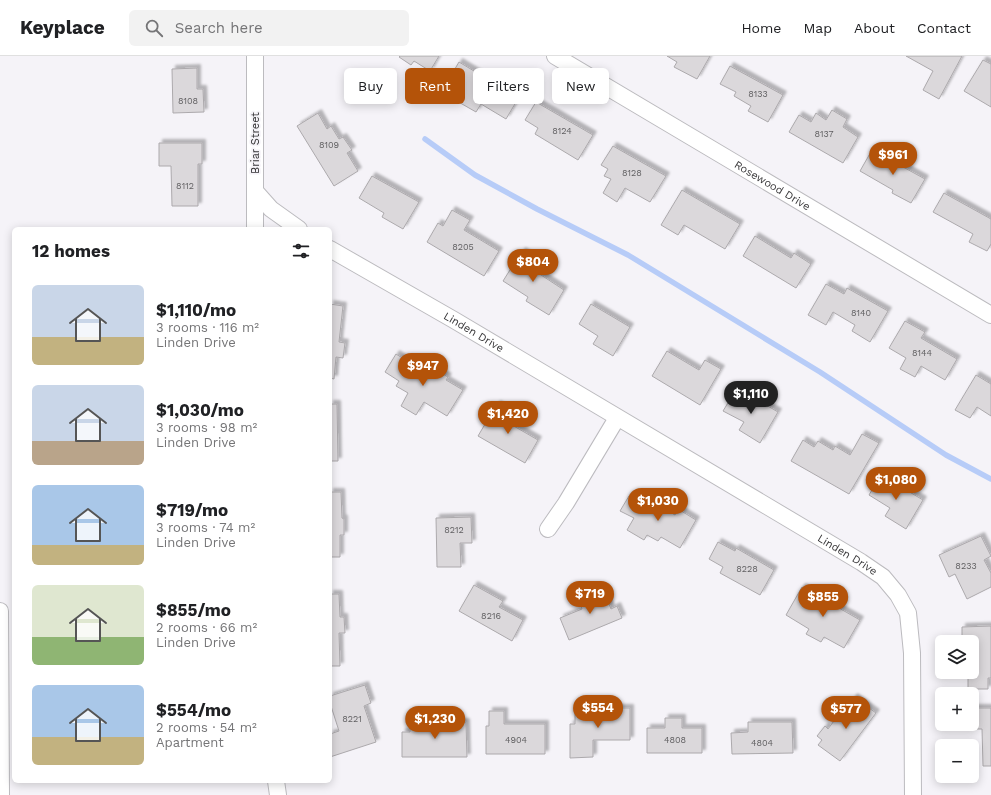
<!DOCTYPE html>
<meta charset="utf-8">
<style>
:root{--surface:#fff;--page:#f2f2f2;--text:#202124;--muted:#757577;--line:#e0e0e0;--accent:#b45309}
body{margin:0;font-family:"Work Sans",sans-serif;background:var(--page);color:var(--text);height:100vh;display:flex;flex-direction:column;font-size:15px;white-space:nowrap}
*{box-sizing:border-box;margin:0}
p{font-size:13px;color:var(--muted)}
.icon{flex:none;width:22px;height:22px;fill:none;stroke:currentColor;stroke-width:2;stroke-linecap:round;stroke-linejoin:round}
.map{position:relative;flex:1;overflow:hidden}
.sheet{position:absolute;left:12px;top:171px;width:320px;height:556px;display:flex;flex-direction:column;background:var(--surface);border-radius:6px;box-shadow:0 2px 10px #0003}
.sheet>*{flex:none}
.top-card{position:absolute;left:344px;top:12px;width:380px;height:36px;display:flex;gap:8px}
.tools{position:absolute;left:935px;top:579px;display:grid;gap:8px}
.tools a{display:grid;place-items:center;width:44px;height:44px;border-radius:6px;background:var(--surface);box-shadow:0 2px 10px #0003;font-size:20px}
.price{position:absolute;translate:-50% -34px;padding:0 9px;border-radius:14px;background:var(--accent);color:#fff;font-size:13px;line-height:26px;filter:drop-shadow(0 1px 2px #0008)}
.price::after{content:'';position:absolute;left:50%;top:24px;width:12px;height:9px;margin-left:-6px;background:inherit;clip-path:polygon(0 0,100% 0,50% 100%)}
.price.current{background:#222;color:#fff}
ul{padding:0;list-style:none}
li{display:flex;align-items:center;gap:12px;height:100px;padding:0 20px}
li span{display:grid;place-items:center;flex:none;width:112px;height:80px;border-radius:6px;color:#555}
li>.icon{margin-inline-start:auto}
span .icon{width:48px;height:48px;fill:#fffc;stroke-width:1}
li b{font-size:17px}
h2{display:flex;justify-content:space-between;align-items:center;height:48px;padding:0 20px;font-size:17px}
.tag{padding:0 14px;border-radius:6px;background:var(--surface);box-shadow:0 2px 10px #0003;font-size:14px;line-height:36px}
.tag.current{background:var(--accent);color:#fff}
header{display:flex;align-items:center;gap:24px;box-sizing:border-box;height:56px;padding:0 20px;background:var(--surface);border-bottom:1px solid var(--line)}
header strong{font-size:19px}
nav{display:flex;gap:22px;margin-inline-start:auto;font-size:14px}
.search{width:280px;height:36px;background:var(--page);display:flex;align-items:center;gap:10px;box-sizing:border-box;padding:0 14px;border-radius:6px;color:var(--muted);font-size:15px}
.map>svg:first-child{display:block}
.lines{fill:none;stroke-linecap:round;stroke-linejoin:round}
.stream{stroke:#b7ccf8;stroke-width:5.5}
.building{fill:#dbd8db;stroke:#aca9ac;filter:url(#shadow)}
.street-casing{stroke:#bcbbbf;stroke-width:18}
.street{stroke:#fff;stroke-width:16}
.labels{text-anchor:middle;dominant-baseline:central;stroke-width:3.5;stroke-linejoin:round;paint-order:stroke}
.number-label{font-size:9px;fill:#5f5e60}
.street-label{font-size:11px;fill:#363537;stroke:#f5f3f8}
</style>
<header>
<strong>Keyplace</strong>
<div class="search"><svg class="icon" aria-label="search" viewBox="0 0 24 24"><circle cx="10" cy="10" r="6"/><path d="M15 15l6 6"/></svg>Search here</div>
<nav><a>Home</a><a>Map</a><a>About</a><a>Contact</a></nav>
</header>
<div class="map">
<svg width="991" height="739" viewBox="0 0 991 739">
<defs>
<filter id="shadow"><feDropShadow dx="3.5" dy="-3.5" stdDeviation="1" flood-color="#0004"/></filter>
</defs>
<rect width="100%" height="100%" fill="#f5f3f8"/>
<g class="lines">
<path class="stream" d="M425 83 475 119 537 153 628 199 820 316 946 399 991 423"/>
</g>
<path class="building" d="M400 0H439L430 15 414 5 411 9 399 1Z
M667 0H710L697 23 674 11 677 6Z
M906 0H962L939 43 923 34 933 15Z
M983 4 991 8V51L964 35Z
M459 6 499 30 502 25 522 36 506 63 481 48 476 56 455 44 460 36 446 28Z
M730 10 783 39 768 66 748 55 751 50 734 40 736 36 720 28Z
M197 12V33H203L204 56 173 57 172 13Z
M536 46 593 79 578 104 535 78 538 72 525 64Z
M832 54 847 63 843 71 858 81 843 107 789 76 799 59 811 66 816 57 826 64Z
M318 57 327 73 331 70 339 83 343 81 352 94 347 97 358 115 334 130 297 70Z
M159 87H202V108H198V150H172L171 110H159Z
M613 90 666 120 650 146 625 132 617 146 603 137 611 123 604 120 608 113 601 109Z
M872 94 925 123 911 147 892 137 893 134 860 115Z
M372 120 419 146 403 173 382 161 384 157 359 142Z
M682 134 740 168 725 193 684 169 678 179 661 169Z
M944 137 991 163V188L987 195 969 186 973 178 933 156Z
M452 154 470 164 464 174 499 195 484 220 427 186 438 167 443 170Z
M755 180 791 202 794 197 811 208 796 232 743 200Z
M522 195 543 208 538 217 564 234 549 259 526 245 528 241 503 225Z
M826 228 844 238 847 232 888 255 870 286 852 275 855 269 833 256 826 269 808 259Z
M330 248 343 250 339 286 345 287 343 302 336 301 334 323 330 322Z
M591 248 630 271 613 300 593 288 598 280 579 268Z
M905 265 925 276 921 282 957 303 945 324 921 310 915 321 900 313 906 302 889 292Z
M667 295 699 314 705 304 721 313 700 349 652 320Z
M396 298 412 308 414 306 430 315 432 312 448 321 446 324 463 334 447 360 424 346 416 359 401 350 408 337 396 330 399 325 385 316Z
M976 319 991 328V360L977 351 970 362 955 354Z
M737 332 778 356 760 387 739 374 744 366 723 355Z
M330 348H337L338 405H330Z
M497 348 517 360 512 369 538 384 525 407 478 380Z
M862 378 879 387 849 438 791 405 803 384 814 391 818 385 833 394 835 390 850 399Z
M881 419 923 444 906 473 885 460 890 452 869 439Z
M330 436H341L342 462 344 463V479H340V501H330Z
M629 440 645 449 648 443 675 459 678 453 696 464 680 492 661 481 658 485 647 479 644 484 627 474 634 462 620 455Z
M471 461 472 487H460L461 511H437L436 462Z
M981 480 991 500 984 504 991 517V531L967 543 955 518 949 521 939 499Z
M718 486 735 495 736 492 774 514 760 539 720 517 723 511 709 503Z
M474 529 503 545 499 551 523 564 512 585 459 555Z
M802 531 860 564 844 592 824 581 821 586 806 578 809 573 786 559Z
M603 532 611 553 617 550 622 562 569 584 560 562 582 553 578 542Z
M330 538H339L340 561H344L345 577H339L340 610H330Z
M991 570V622H988V633H968V616H972V586H962V571Z
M365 629 371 647 364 650 376 686 330 701V678L339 675 330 647V640Z
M854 641 876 657 840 705 818 689 822 684 817 680 825 670 828 673 839 658 846 663 850 657 845 654Z
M575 652H630V684H593V701L570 702V668H575Z
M972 652H991V710H983L982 673H962V668H972Z
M489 655H504V668H545V698H486V670H489Z
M665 662H682V672H702V697H647V672H665Z
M410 666H466L467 701H402V676H410Z
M748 666H792L793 697 732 698 731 677 748 676Z"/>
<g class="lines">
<defs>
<g id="street">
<path d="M255 0V173"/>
<path id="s1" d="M555 0 991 259"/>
<path d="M255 135 271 153 299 173"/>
<path id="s2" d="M330 193 454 264 861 506 883 521 898 539 908 557 912 597 913 739"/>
<path d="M548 473 566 447 617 362"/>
<path d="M0 555 1 739"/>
<path d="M276 725 278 739"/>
</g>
</defs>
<use href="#street" class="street-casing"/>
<use href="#street" class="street"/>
</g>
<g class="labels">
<g class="number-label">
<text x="758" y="38">8133</text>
<text x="188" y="45">8108</text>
<text x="562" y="75">8124</text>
<text x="824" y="78">8137</text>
<text x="329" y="89">8109</text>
<text x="632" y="117">8128</text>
<text x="185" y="130">8112</text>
<text x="463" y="191">8205</text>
<text x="861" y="257">8140</text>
<text x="922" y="297">8144</text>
<text x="454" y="474">8212</text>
<text x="966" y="510">8233</text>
<text x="747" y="513">8228</text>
<text x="491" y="560">8216</text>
<text x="352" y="663">8221</text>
<text x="516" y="684">4904</text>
<text x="675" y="684">4808</text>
<text x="762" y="687">4804</text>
</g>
<g class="street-label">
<text transform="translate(255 87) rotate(-90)">Briar Street</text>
<text stroke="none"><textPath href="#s1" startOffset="253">Rosewood Drive</textPath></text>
<text stroke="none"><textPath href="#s2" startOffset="166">Linden Drive</textPath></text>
<text stroke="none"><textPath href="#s2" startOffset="601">Linden Drive</textPath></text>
</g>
</g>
</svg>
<div class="tools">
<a><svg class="icon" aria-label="layers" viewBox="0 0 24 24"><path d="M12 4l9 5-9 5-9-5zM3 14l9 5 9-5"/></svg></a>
<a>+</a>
<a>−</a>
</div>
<b class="price" style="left:893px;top:120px">$961</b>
<b class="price" style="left:533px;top:227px">$804</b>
<b class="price" style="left:423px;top:331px">$947</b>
<b class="price current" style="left:751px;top:359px">$1,110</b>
<b class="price" style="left:508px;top:379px">$1,420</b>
<b class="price" style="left:896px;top:445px">$1,080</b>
<b class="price" style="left:658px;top:466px">$1,030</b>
<b class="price" style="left:590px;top:559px">$719</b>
<b class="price" style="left:823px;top:562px">$855</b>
<b class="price" style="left:598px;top:673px">$554</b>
<b class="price" style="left:846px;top:674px">$577</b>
<b class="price" style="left:435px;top:684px">$1,230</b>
<div class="top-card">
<a class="tag">Buy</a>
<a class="tag current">Rent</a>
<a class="tag">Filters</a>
<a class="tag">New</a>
</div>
<section class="sheet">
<h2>12 homes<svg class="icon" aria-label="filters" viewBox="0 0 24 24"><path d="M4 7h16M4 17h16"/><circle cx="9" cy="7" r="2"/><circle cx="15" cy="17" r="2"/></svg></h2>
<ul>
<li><span style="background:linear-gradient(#c9d6e8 65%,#c2b280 0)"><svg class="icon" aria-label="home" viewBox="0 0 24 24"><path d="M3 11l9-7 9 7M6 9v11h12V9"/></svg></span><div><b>$1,110/mo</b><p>3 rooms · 116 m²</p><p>Linden Drive</p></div></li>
<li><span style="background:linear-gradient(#c9d6e8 70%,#b9a48a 0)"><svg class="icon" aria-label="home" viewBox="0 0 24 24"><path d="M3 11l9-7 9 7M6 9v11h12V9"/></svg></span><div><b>$1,030/mo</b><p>3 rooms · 98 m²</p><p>Linden Drive</p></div></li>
<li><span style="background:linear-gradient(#a9c7e8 75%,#c2b280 0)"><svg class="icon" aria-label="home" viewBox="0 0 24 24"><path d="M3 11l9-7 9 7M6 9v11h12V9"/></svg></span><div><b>$719/mo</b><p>3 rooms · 74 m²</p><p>Linden Drive</p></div></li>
<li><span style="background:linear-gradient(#dfe7d0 65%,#8fb573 0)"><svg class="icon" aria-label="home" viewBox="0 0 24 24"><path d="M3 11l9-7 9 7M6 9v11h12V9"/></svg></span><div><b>$855/mo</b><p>2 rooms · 66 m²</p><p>Linden Drive</p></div></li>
<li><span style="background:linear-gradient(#a9c7e8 65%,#c2b280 0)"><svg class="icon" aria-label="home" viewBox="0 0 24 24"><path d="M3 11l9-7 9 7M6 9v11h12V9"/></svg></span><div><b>$554/mo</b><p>2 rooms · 54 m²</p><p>Apartment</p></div></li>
</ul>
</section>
</div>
